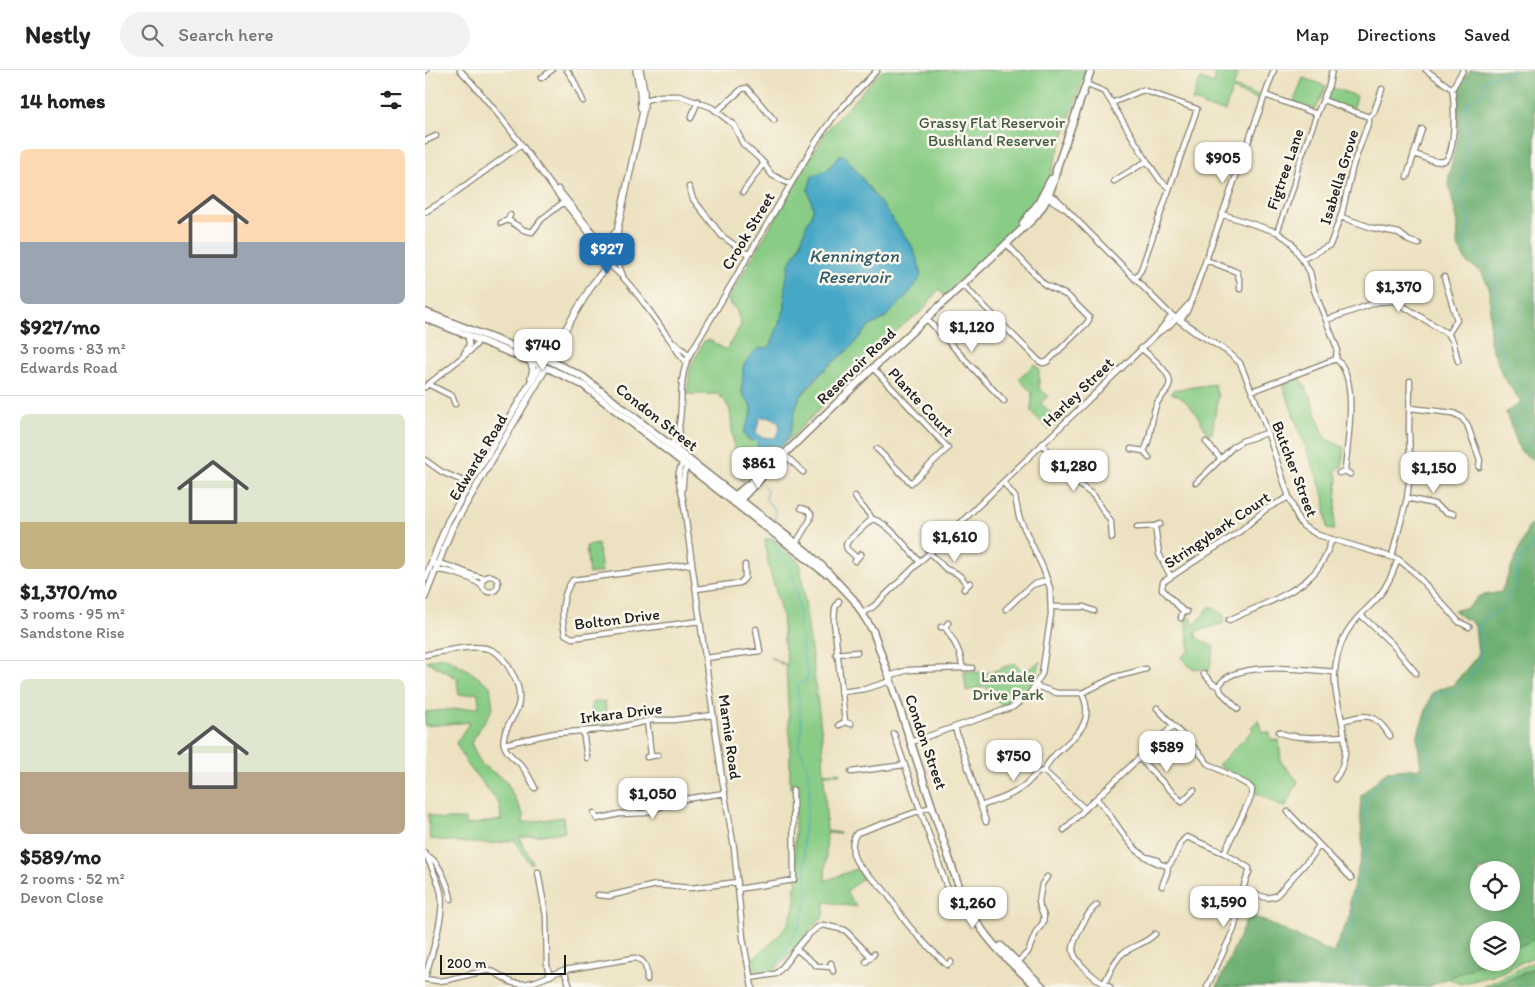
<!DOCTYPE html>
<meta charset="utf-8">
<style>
:root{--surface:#fff;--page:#f2f2f2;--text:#222;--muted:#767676;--line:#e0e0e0;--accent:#1f6fb2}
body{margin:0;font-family:Itim,sans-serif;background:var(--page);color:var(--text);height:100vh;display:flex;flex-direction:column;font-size:19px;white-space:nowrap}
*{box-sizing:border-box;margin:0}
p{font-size:16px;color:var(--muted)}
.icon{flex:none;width:28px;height:28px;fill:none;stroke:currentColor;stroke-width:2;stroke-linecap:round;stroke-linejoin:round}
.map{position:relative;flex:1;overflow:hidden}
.details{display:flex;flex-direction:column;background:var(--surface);width:425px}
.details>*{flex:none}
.controls{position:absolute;left:1045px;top:791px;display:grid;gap:10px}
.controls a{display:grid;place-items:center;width:50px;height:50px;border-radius:50%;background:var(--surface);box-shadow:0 2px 8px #0003;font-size:25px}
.scale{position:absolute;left:15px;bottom:12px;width:126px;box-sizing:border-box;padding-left:5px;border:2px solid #1c1c1c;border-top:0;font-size:14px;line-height:18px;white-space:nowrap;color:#1c1c1c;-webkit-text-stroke:4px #fbf7ec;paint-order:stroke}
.price{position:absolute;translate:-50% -42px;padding:0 11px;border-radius:10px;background:#fff;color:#222;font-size:16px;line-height:32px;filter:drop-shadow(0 1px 2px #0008)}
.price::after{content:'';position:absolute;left:50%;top:30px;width:15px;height:11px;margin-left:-8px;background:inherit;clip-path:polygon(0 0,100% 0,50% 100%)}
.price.current{background:var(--accent);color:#fff}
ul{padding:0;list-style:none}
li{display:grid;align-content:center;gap:10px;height:265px;padding:0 20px}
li+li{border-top:1px solid var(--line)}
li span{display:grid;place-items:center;height:155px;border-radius:8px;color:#555}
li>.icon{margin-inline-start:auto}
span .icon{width:90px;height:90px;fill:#fffc;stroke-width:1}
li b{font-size:21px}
h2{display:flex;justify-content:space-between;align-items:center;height:60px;padding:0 20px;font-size:21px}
header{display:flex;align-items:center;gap:30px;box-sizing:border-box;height:70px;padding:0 25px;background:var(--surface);border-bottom:1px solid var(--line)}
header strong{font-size:24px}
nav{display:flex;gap:28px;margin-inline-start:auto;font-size:18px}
.search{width:350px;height:45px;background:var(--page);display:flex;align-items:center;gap:12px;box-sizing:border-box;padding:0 18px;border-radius:28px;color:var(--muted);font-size:19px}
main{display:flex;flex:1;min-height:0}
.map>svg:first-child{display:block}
.green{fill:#89cc85;stroke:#527450;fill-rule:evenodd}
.forest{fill:#6eb072;stroke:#456647;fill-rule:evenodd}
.water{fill:#47a7c6;stroke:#326271;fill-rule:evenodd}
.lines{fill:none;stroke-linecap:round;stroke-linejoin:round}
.stream{stroke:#47a7c6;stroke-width:1}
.minor-casing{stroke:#847e6e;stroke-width:7}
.tertiary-casing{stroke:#847e6e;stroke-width:8}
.secondary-casing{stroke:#847e6e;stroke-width:9}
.minor{stroke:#fff;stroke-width:4.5}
.tertiary{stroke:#fff;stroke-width:5.5}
.secondary{stroke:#fff;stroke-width:6}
.labels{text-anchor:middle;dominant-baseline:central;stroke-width:5;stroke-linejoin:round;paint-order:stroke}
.park-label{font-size:16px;fill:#425a41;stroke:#fbf7ec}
.street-label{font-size:16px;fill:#1c1c1c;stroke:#fbf7ec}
.water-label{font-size:18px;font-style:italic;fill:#2f5b68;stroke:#fbf7ec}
</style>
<header>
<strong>Nestly</strong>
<div class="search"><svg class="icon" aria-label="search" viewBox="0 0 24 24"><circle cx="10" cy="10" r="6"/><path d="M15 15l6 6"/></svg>Search here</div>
<nav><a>Map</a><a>Directions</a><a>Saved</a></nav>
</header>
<main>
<section class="details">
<h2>14 homes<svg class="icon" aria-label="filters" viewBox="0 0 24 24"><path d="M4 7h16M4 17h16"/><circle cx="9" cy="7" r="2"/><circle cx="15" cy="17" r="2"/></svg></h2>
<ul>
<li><span style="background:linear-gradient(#ffd9b3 60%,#9aa5b1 0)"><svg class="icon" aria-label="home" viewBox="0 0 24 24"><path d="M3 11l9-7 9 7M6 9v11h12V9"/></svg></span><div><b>$927/mo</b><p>3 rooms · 83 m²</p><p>Edwards Road</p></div></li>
<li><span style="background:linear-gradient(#dfe7d0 70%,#c2b280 0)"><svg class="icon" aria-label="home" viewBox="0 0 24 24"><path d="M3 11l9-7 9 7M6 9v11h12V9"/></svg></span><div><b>$1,370/mo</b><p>3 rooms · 95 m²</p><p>Sandstone Rise</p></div></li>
<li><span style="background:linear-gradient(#dfe7d0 60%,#b9a48a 0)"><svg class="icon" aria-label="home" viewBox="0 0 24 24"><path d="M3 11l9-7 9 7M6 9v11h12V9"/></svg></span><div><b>$589/mo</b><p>2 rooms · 52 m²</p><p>Devon Close</p></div></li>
</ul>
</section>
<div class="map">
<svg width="1110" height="917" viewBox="0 0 1110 917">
<rect width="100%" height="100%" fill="#fbf7ec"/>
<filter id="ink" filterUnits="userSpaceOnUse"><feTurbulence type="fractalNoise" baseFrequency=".02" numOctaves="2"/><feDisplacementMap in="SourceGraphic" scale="10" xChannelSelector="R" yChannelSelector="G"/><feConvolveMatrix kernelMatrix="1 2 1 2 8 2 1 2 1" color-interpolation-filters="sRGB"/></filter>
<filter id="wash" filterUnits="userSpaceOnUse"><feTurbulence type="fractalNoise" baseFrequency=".0096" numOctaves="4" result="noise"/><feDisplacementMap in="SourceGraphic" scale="20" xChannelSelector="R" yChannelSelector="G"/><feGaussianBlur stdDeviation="1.12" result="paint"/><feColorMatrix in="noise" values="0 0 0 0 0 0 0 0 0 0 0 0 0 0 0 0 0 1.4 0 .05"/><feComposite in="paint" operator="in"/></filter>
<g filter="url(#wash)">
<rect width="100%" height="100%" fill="#ece1c0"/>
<path class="green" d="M457 0H661L623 111 601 148 520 226 514 219 497 241 478 255 433 297 431 303C393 339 359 378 318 411L316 410 307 393 310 389 305 340 300 331 293 324H262L265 298 279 271 284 270 301 280 316 255 311 239 305 235 303 229 402 60ZM415 85 421 87 486 174 496 200 477 229 467 241 459 249 443 257 421 282C414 285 411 293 404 295L376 326 369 342 350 377 343 374 334 392 326 397 325 400V395L334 383 332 372 329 370 325 371 320 368 319 360 323 356 327 342 325 335 318 325 316 317 335 279 345 277 350 265 360 237 359 222 381 157 387 145 388 137 383 120 387 106 402 100Z
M791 0H814L808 17 836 26 834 30 807 20 800 41 779 37 776 33 767 31 775 9 789 14Z
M878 8 901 16 891 38 887 41 868 34Z
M905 17 932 26 928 40 900 30Z
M610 294 614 299V318L623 326 616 333 634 351 624 360 606 342 607 323 594 309Z
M875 308 885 326 900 368 919 378 917 396 910 401 913 408 909 460 902 459 899 426 857 314Z
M789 314 793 326 787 364 782 363C774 347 763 328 746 323L748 320Z
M340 469H349L375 493 397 666 399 703 415 702V704L399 705 402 761 415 763V764L402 763 400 811 431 799 439 807 421 822 432 837 400 832 399 846 349 901 342 904 329 903 325 891C335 882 354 868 360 858 368 846 372 829 369 816L372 815 370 785V718H365V671L361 597 345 587 363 595 359 573 357 545 343 494Z
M173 474 177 502 164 504 161 476Z
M785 536 799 545V553L770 562 772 568 789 577 784 601 766 598 756 588 765 579 760 549 766 547 769 555H770Z
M19 586 43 600 65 616 68 638 46 673 56 694 81 711 99 746 98 753 138 747 140 762 94 768 108 792 105 794 89 770C62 777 33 772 5 769L3 744 16 749H40V755L76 750 75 735 42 694 31 673 45 652 0 656V642L54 637 53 623 34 625 32 611 35 610 1 591Z
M616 591C610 613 601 629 578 638L560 616 541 621 539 601 564 603 589 593 599 602Z
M180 631 183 655 169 656 166 633Z
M833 650 837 662 845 663 846 670H854L856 692 873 711 860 738 831 723C829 708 803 704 793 695L828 660 826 657Z
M1110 869V886L1071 905 1035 914 1023 908 1058 893 1086 892V880Z
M1110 891V898L1067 917H1058Z"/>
<path class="forest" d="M1045 0H1110V391L1095 381 1081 342 1096 332 1077 305 1065 272V220L1056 201 1042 193 1032 174 1033 155 1023 110 1033 65 1032 18Z
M1110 454V869L1086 880V860H1054V892L1058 893 1003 917H792L824 844 908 883 925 846V829L938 779 935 741 936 725 962 701 996 698 992 667 1007 623 1015 618 1017 619 1028 615 1053 585 1050 556 1046 551 1039 549 1029 540 1043 538 1054 526 1076 522 1104 456ZM1054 800H1086V832H1054Z
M1110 898V917H1067Z"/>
<path class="water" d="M415 85H419L421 87 486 174 493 191 496 205C492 217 469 240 459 248 454 253 447 254 442 258 435 265 430 275 422 281 406 293 388 309 376 326 366 341 371 369 353 377L343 374 341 377 339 387 326 397 325 400 324 395 334 382 332 372 329 370 325 371 318 364 327 342 326 335 318 325 317 321 318 297 319 294 332 279 345 277 360 238V216L364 194 375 176 382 153 387 145 388 137 383 120 387 106 402 100ZM336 347 348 348 353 352 355 358 350 368 336 367 331 363 334 350Z"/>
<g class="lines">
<path class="stream" d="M1089 0C1081 7 1070 3 1061 9L1056 26 1047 29 1042 34 1041 41 1043 63 1039 109 1036 124 1037 132 1043 145 1045 157 1039 169 1041 174 1064 197 1068 204 1071 211V232L1074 253 1072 271 1075 279 1080 286 1081 296 1102 321 1106 328 1088 344C1088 351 1089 355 1094 358H1100L1105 359 1103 372V377L1110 381
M325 400 328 404
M338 415 342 420 341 430 350 440V451
M347 469C351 483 363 491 367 503 375 527 375 566 379 592L383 602 382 609 372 616 377 662 374 675 383 701 385 719 378 769 383 827 375 854 352 893
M931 917 929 896 919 882 917 876 928 857V829L935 812 945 767C946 757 939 750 939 740 939 733 942 727 946 722 961 703 975 705 996 706 1014 695 996 678 999 665 1000 658 1004 652 1006 646 1007 639 1008 632 1010 626L1022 621 1028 623 1032 622 1039 615 1051 599 1055 592 1056 572 1054 558 1059 548 1075 540 1080 534 1085 523 1090 517 1094 491 1098 485 1106 480 1110 463"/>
</g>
</g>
<g filter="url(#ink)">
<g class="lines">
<defs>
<path id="minor" d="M35 0C72 39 103 84 135 127 147 144 169 164 175 184
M142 0 148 9 158 31
M1001 0 1027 19
M0 1 1 0
M116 8 127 0
M661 14 680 22 722 91 735 110 744 118
M1027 19 1038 0
M840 25 892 44 873 96 868 118 852 162
M220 30 236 26H254L286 37 309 55 318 74 336 90 347 105 365 114
M898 30 944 47 949 42 957 19
M687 33 718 20 772 39 716 200 710 209
M292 41 317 19 322 18 349 50
M892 44 904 15 907 0
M266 48 273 31
M997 59 989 84C997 86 1011 94 1019 91 1031 87 1030 30 1027 19
M0 71 11 66
M982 107 989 84
M689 111 722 91
M264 117 268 129 297 166 324 185
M133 119 180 178
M318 122 339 93
M623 125 631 128 639 136
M621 127 641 139 743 242 769 262 777 266 803 282 815 293 837 346 864 427 873 449 878 456 893 465 973 489 989 502 1034 552 1044 557
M0 142 20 130 96 75
M797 144 852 162 866 172 885 202 889 220 912 278 911 289
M916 147 948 158 974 163 984 171 994 174
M83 150 99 160 107 162 117 149 139 132
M76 153 83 150 85 145
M191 188 198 206
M878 189 905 175 917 143 928 95 944 51V47
M781 190 812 202 815 212V219
M184 195C205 210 227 245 243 267 250 275 253 285 261 292
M1019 207 1032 250 1023 264
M537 214 614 291 618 293 622 292 661 254 664 250V247L643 226 619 214 581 173
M501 248 579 331
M901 250 953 232 970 231 1023 264 1028 271 1033 291
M755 251 762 241 768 226 849 0
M759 252 775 263
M734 262 744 256 763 235
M250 273 265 286
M716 278C724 285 739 297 743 306 749 318 737 324 732 333 725 349 728 366 719 381
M39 284 44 275 43 266
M911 289C935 307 922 374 920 401
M448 298 523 378 486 413 452 379
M3 314 27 326 30 334
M0 317 45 281 51 275 53 270
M827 321 911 289
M985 338 1028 343 1036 347 1042 354 1055 390 1054 397
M781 372 796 389
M617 374 642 405 669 426 686 452 687 468
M246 375C260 356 254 328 258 306 259 298 262 291 265 284L392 70 410 45 452 0
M251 379 255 369 254 354
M706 379 719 381 724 388
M359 384 378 402
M0 390 17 402 45 414
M258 393C249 406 256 416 258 429L297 708 309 778 318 868 327 917
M914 403 920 401 925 404
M771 413 809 376 817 371 842 363
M257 422 259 402 262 396
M430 426C433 435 443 440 447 449
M982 428 1009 434 1021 442 1029 444
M730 456 734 484 746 507
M712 457 730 456 735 454
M371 473 385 450 386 444 382 440 376 438
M504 482 521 499 531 503 537 508 542 515
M967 486 982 428 985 404 984 356 985 311
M432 488 422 479 421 475 423 471 447 449C462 451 483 479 494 491
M430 491 436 484
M267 494 148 510C136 524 136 547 140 564L147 568 275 551
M5 495C21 489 43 507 60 508
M10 501C20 498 50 509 57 516
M57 514a8 8 0 1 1 16 0a8 8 0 1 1-16 0Z
M271 519 315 513 320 508V495
M539 519 545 513
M414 531 410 538 409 551 420 652
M627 537H659L669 541
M581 539 607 515 623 510
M758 541 737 519 738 512 814 462 841 439 864 427
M438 543 449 536 733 263 747 245
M936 545 967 574 991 603
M756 548 758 541 762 542
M804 550C827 539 869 524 886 506 897 496 902 483 907 469
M516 557H520L523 553
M411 584 432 582
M0 585C13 582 25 580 38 578 63 575 75 579 87 603 93 613 96 625 93 636 89 649 76 661 79 675 82 685 90 688 96 695 102 702 106 710 110 718
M280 588 335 581 331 559
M537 598H547
M779 604 788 614 794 616 796 622 813 639
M464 606 483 600 537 598C537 582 528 570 520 557
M611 616 632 623H657L690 607 721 599
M794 616C808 589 884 600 910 602
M416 622 440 619 466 611
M732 638 778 687 782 693 823 715 827 719 826 727 799 783
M222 651 226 685
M917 651C942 644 950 642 965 666
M414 655 420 652 426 654
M530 658 561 752
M158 661 162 688
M854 662C868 670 903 667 919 666
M469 664 525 826
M486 672 588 637 605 623 617 604 626 544 625 518 618 498 594 447 590 427 578 412
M79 674 130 663 187 659 227 650H249L288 645
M222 687 233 685
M715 689 757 732 769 720
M619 701 660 739 748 656
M426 702 479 695
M910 709C935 677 906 635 910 600 912 583 918 564 930 551 937 542 947 535 954 526 963 515 968 502 973 489
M672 729C696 755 704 788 743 796
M508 736 432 763C427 769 426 781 430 789 436 802 450 809 459 820 468 830 473 842 481 852 493 868 508 881 522 895L526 892
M556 736C572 730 587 726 600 715 606 710 611 701 619 701 629 673 676 665 657 623
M863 742 926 808
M169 743 172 749 194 744 220 743 253 730 300 723
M639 760 660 739
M0 783C6 796 13 809 16 823 20 845 6 886 0 908
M1 786C13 787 24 818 26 829
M721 787 732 790 734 793
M113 802 121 846 122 896 125 906
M737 816 742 803 743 796C752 789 752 773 762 767L799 783 824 798V802L820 812 809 859 782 917
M313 819 369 810 368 720
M818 820 842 828 851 826 888 785 894 775
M173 825 184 826 231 815 266 818 313 812
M779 826 814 841
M672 835C664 841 661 848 656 857 653 864 648 872 648 879 648 892 674 912 685 917
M371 879 392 896 406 897
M441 892 449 884
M593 892 603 882 611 862 618 853 619 846 615 837 614 831 617 814 622 807
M406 893 408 901
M139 900 145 917
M325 908 351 904C365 891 380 861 398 855L420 860 446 887
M0 909 13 911 22 910 63 900C72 902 79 909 88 913 109 917 121 905 139 900L209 888C221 889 222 900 222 910
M679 914C684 904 689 890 698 883 709 875 720 874 730 864"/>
<path id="tertiary" d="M211 0 215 20 216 38
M181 178 190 163
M175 187a8 8 0 1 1 16 0a8 8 0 1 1-16 0Z
M190 184 193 157 219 37V21L215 0
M122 290 167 215 183 195
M105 291 108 299 106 308
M0 509 23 451 116 295
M0 527 27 458 121 298"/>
<path id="secondary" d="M631 100 666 0
M598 153 614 132 626 109
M0 242 128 292 158 307 381 481 399 498 429 530 448 561 464 606 529 803C536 822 544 842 556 858 571 880 593 900 612 917
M0 248 127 300 158 315 400 503
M308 427 335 405
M312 430 319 426 346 397 448 298 608 149C622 135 628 117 632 98
M576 876 618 917"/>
</defs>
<use href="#minor" class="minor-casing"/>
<use href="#tertiary" class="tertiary-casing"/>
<use href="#secondary" class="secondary-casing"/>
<use href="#minor" class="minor"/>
<use href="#tertiary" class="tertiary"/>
<use href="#secondary" class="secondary"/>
</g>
</g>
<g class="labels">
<g class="park-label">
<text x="567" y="52">Grassy Flat Reservoir<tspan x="567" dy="18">Bushland Reserver</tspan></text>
<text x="583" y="606">Landale<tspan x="583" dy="18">Drive Park</tspan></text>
</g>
<g class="street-label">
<text transform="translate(860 99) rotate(-71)">Figtree Lane</text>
<text transform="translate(914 107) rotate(-73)">Isabella Grove</text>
<text transform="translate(323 161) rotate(-59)">Crook Street</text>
<text transform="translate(431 296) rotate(-44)">Reservoir Road</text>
<text transform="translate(653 322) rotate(-44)">Harley Street</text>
<text transform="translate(496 332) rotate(47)">Plante Court</text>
<text transform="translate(232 347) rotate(38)">Condon Street</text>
<text transform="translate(53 387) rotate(-59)">Edwards Road</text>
<text transform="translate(870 399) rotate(69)">Butcher Street</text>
<text transform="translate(792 460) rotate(-34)">Stringybark Court</text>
<text transform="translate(192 549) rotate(-7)">Bolton Drive</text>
<text transform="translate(196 643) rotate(-7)">Irkara Drive</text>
<text transform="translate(305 667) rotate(82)">Marnie Road</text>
<text transform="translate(501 672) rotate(71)">Condon Street</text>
</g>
<g class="water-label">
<text x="429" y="186">Kennington<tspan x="429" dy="21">Reservoir</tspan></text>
</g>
</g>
</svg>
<div class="controls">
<a><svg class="icon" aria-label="locate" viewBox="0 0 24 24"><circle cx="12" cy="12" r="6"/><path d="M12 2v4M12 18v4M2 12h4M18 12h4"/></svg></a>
<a><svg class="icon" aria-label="layers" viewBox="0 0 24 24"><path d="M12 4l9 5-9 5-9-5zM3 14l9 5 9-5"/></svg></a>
</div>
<div class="scale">200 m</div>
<b class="price" style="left:798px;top:114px">$905</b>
<b class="price current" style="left:182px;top:205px">$927</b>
<b class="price" style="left:974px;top:243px">$1,370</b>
<b class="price" style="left:547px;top:283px">$1,120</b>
<b class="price" style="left:118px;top:301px">$740</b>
<b class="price" style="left:334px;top:419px">$861</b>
<b class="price" style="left:649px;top:422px">$1,280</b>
<b class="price" style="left:1009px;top:424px">$1,150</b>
<b class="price" style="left:530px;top:493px">$1,610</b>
<b class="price" style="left:742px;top:703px">$589</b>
<b class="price" style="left:589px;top:712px">$750</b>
<b class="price" style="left:228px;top:750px">$1,050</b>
<b class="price" style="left:799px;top:858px">$1,590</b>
<b class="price" style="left:548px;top:859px">$1,260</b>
</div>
</main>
